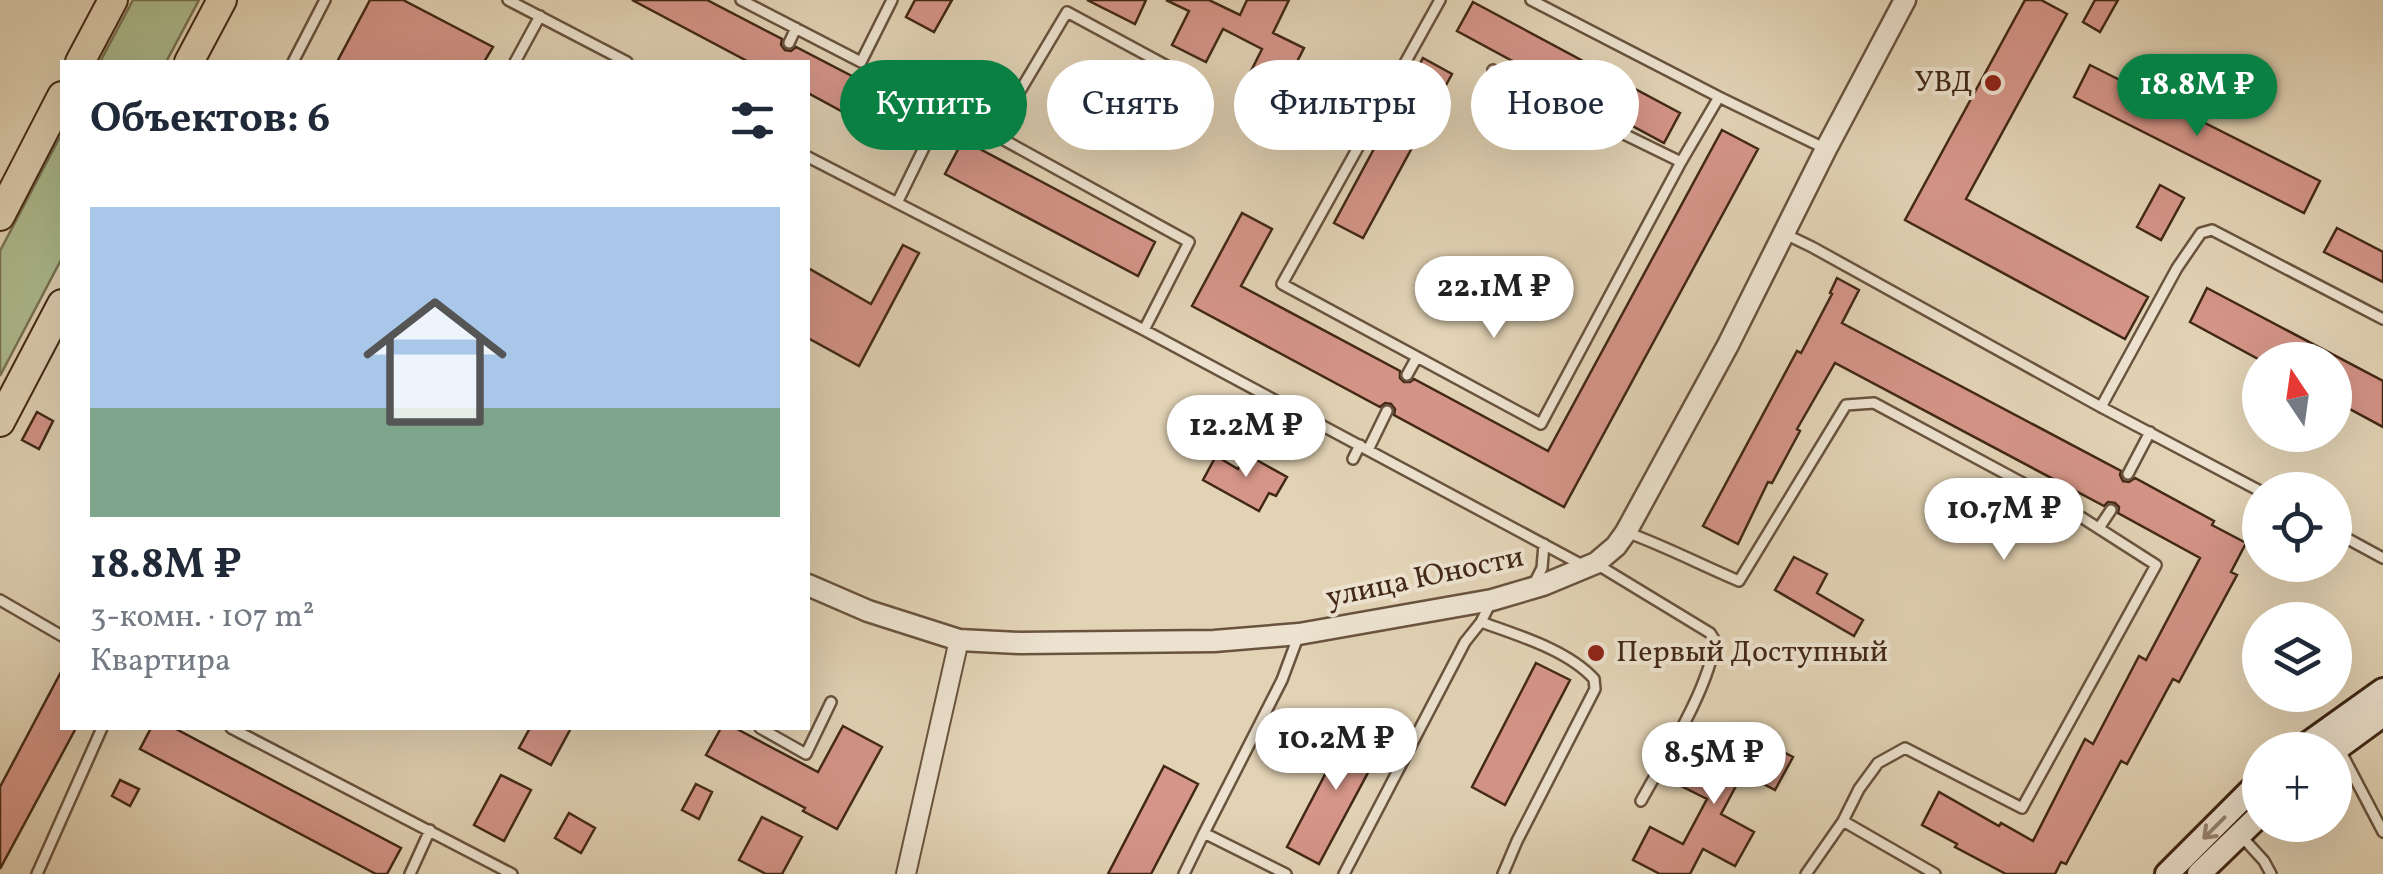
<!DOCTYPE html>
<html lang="ru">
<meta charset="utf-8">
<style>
:root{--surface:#fff;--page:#f6f6f7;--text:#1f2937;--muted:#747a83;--accent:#0b8043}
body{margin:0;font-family:Vollkorn,serif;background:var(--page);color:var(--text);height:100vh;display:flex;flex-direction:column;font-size:38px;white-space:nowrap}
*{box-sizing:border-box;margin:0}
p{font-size:32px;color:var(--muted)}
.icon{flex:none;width:55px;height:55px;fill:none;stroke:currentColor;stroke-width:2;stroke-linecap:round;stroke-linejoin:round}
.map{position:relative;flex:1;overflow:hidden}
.side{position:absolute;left:60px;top:60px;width:750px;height:670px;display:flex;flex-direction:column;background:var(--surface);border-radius:0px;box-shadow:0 10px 40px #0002}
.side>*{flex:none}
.hud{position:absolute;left:840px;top:60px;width:950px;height:90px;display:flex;gap:20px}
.needle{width:65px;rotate:347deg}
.fabs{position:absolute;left:2242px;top:342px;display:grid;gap:20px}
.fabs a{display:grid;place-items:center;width:110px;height:110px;border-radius:50%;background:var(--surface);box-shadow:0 10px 40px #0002;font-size:50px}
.price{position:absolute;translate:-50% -85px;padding:0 22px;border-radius:35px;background:#fff;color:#222;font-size:32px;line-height:65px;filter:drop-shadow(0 2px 5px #0008)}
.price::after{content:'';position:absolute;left:50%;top:60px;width:30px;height:22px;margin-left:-15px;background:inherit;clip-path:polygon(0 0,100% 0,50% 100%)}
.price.active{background:var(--accent);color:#fff}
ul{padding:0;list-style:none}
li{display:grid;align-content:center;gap:20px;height:530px;padding:0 30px}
li span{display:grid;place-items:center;height:310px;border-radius:0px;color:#555}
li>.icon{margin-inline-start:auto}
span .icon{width:180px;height:180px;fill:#fffc;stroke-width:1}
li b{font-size:42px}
h2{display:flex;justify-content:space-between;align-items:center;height:120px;padding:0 30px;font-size:42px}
.chip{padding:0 35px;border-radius:45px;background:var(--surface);box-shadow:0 10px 40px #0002;font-size:35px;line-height:90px}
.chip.active{background:var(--accent);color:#fff}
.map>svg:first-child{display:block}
.green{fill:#aebe91;stroke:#787354;stroke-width:2.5}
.building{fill:#d59588;stroke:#422816;stroke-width:2.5}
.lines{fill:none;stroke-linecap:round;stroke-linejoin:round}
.service-casing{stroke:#6a533e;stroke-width:14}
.minor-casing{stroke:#6a533e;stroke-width:22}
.tertiary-casing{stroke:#6a533e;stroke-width:25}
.secondary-casing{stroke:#422816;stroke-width:28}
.primary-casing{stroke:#422816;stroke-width:32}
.service{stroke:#ece2cf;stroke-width:9}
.minor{stroke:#ece2cf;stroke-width:18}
.tertiary{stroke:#ece2cf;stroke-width:20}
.secondary{stroke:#ece2cf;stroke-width:22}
.primary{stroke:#e2d3b5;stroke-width:28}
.oneway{stroke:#978572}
.poi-dot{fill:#8f2418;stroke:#ece2cf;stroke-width:4}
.labels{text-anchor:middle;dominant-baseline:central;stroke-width:8;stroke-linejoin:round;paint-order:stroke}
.poi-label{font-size:30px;fill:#422816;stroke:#ece2cf;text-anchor:end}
.street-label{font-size:30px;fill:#422816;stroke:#ece2cf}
</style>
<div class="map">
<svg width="2383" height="874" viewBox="0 0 2383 874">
<rect width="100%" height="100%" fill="#e2d3b5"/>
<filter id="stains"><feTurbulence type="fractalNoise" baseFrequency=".002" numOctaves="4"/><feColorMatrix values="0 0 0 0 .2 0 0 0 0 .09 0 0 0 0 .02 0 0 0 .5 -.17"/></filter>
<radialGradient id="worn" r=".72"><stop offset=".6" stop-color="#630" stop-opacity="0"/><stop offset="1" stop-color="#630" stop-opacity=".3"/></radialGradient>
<path class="green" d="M133 0H199L166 62H100Z
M62 133V258L0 376V251Z"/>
<path class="building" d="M370 0H403L493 47 484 62H337Z
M632 0H707L782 39 781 45 785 50 791 51 796 47 879 90 889 70 918 86 891 138 808 93V62H749Z
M915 0H952L934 32 906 17Z
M1087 0H1146L1135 24Z
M1166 0H1209L1240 15 1247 0H1289L1273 33 1304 48 1278 99 1245 83 1262 49 1223 29 1206 62 1172 45 1189 11Z
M2025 0H2041L2067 14 1966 199 2148 297 2125 339 1905 220Z
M2095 0H2118L2100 32 2083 22Z
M1473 2 1680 113 1664 143 1457 31Z
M1423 58 1452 74 1363 238 1334 223Z
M2090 65 2320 181 2304 213 2074 97Z
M1722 130 1758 149 1564 507 1394 415 1395 409 1391 404 1385 403 1380 407 1192 306 1242 213 1272 229 1241 286 1400 371V378L1404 382H1410L1414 379 1548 451Z
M963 140 1155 242 1138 276 945 174Z
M2160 185 2184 198 2161 240 2137 227Z
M2337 228 2383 252V282L2324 252Z
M903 245 919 253 859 366 808 338V268L871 304Z
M1837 278 1859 290 1842 323 2121 471 2120 475 2123 481 2129 482 2135 478 2214 521 2212 525 2246 543 2231 572 2237 575 2179 682 2173 679 2127 764 2121 761 2066 864 2061 862 2055 874H2006L1955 847 1957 844 1922 825 1939 792 1999 826 2001 823 2033 841 2085 739 2093 744 2139 656 2146 660 2200 558 2118 513 2119 507 2115 503 2108 502 2104 506 1835 363 1797 429 1800 431 1772 483 1768 482 1738 544 1703 526 1797 351 1801 353 1832 294 1830 293Z
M2207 288 2383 381V427L2335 401V360H2260L2190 322Z
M37 412 53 421 39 449 22 440Z
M1246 454 1287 477 1276 496 1269 493 1259 511 1203 480 1216 456 1238 469Z
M1794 557 1827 574 1817 593 1863 620 1854 636 1775 590Z
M1536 663 1570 680 1505 805 1472 787Z
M62 670V728H76L0 869V787Z
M1352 723 1385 741 1319 864 1287 847Z
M843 726 882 747 837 829 803 811 805 808 706 755 721 728H735L818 772Z
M151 728H174L401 848 387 874H376L140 749Z
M530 728H571L551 765 519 748Z
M1742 731 1793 757 1775 790 1743 773 1721 814 1754 832 1735 866 1703 849 1690 874H1660L1633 860 1650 827 1683 844 1707 799 1673 782 1689 751 1723 769Z
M1164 766 1198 784 1151 874H1108Z
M501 775 531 790 504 841 474 825Z
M120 780 139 789 130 806 112 796Z
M696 784 712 792 699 819 682 810Z
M569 813 595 828 581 853 555 838Z
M762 817 802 837 782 874H766L739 860Z"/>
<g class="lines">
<defs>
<path id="service" d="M508 0 627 62
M741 0 861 62 892 0
M1440 0 1282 284 1541 424 1681 162 1719 97
M1531 0 1719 97 1826 149
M789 43 796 28
M293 62 325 0
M515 62 540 16
M1493 70 1681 162
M997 137 1020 91 1067 12 1189 78
M808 157 1144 330 1584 566
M897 203 936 123 955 113 1189 242 1144 330
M1785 234 1812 247 2101 407 2260 491
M1407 375 1417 357
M2101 407 2177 268 2201 233 2212 230 2383 319
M1368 450 1387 411
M1353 459 1360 445
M2128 474 2150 432
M2099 528 2111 510
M1626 532C1665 546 1701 565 1739 581L1846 405 1874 403 2056 501 2156 565 2022 808 1905 748 1878 763 1859 789 1843 821 1806 874
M2335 532 2383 558
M1598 565 1710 633 1715 641C1708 691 1666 755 1641 801
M1534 584 1542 568 1544 544
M0 600 62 636
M1481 622C1517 635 1568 650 1594 679L1595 689 1517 841 1503 874
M231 728 512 874
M760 728 806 754 831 702
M2340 750 2383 832
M1843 821 1935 874
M2242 837 2264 861 2271 874
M37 874 102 728
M410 874 430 830
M1184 874 1204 833
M1286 874 1204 833 1282 680 1298 637
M1344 874 1465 642 1481 622 1490 604"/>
<path id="minor" d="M906 874 959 640"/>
<path id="tertiary" d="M808 585 868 611 959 640 1020 643 1214 641 1299 634 1492 600 1543 585 1596 563 1616 546 1626 532 1728 345 1826 149 1905 0"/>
<path id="secondary" d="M2299 750 2383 690
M2335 750 2383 715
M2167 874 2260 781
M2199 874 2260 815"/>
<path id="primary" d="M80 62 113 0
M189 62 222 0
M0 216 62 96
M0 422 62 304"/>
</defs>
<use href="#service" class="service-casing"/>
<use href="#minor" class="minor-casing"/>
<use href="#tertiary" class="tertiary-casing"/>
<use href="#secondary" class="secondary-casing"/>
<use href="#primary" class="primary-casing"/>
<use href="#service" class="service"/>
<use href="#minor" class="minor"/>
<use href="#tertiary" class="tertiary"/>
<use href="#secondary" class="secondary"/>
<use href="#primary" class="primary"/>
</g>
<defs><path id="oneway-shaft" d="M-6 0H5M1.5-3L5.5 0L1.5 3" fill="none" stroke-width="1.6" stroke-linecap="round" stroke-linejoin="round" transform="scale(2.5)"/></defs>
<use class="oneway" href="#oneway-shaft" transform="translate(2214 828) rotate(135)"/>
<g class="poi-dot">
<circle cx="1993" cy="83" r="10"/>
<circle cx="1596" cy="653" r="10"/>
</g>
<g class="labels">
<g class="poi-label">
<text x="1973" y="83">УВД</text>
<text x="1616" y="653" text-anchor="start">Первый Доступный</text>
</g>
<g class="street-label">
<text transform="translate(1425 578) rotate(-12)">улица Юности</text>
</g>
</g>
<rect width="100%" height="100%" filter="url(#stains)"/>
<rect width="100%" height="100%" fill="url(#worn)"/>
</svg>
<div class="fabs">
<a><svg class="needle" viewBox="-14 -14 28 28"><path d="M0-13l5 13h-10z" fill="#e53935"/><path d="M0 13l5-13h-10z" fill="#747a83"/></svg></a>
<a><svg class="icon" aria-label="locate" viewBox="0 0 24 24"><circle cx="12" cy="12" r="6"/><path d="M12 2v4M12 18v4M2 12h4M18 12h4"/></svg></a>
<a><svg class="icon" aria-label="layers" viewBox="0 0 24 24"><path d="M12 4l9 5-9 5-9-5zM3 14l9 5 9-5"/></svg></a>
<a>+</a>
</div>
<b class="price active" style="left:2197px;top:139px">18.8M ₽</b>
<b class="price" style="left:1494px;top:341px">22.1M ₽</b>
<b class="price" style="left:1246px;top:480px">12.2M ₽</b>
<b class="price" style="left:2004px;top:563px">10.7M ₽</b>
<b class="price" style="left:1336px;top:793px">10.2M ₽</b>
<b class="price" style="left:1714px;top:807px">8.5M ₽</b>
<div class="hud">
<a class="chip active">Купить</a>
<a class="chip">Снять</a>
<a class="chip">Фильтры</a>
<a class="chip">Новое</a>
</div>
<section class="side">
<h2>Объектов: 6<svg class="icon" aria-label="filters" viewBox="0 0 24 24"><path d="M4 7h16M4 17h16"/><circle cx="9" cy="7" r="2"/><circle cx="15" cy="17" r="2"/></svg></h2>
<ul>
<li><span style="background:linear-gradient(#a9c7e8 65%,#7fa58c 0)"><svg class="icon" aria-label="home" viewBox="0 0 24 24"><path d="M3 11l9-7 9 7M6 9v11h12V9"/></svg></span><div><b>18.8M ₽</b><p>3-комн. · 107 m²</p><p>Квартира</p></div></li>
</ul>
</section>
</div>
